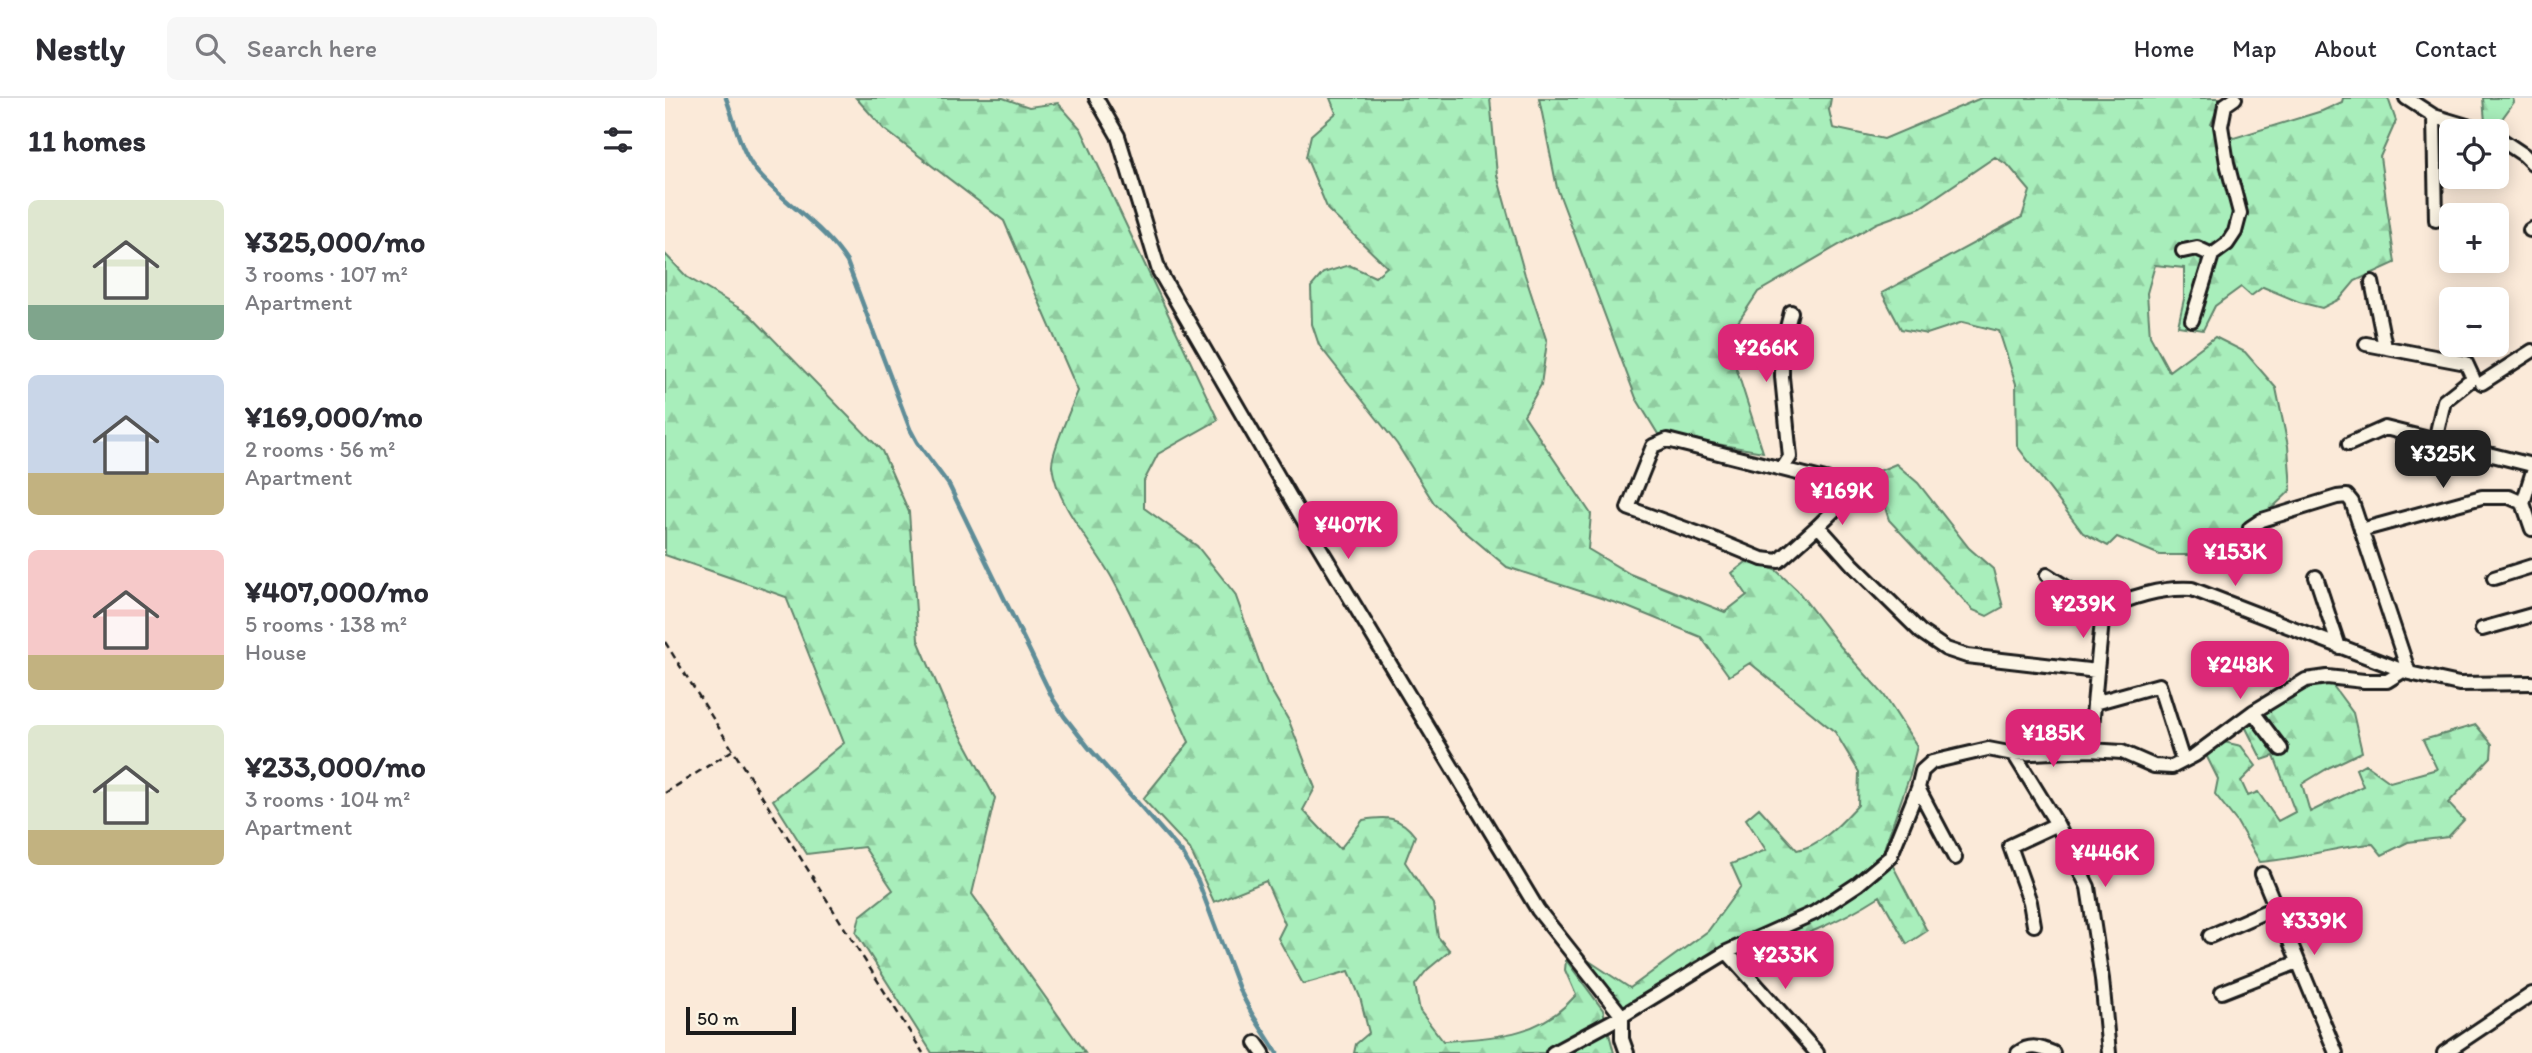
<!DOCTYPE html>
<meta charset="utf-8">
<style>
:root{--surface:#fff;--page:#f7f7f7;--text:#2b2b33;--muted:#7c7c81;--line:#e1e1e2;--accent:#db2777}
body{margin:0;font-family:Itim,sans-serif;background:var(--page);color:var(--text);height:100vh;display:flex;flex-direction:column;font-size:26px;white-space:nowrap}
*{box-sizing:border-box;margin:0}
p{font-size:23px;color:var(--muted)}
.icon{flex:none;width:38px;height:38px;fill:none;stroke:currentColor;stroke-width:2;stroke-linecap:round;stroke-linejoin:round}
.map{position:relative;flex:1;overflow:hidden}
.drawer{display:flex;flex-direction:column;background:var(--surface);width:665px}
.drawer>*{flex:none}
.buttons{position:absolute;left:1774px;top:21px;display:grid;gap:14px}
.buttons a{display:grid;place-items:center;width:70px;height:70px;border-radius:10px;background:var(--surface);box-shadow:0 4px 18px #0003;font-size:35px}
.scale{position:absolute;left:21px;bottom:18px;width:110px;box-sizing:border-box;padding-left:7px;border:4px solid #1c1c1c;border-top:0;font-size:19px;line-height:24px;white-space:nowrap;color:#1c1c1c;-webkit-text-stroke:5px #fcf5e5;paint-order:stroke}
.price{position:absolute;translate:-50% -60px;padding:0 16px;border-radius:14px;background:var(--accent);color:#fff;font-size:23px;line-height:46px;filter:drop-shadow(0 2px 4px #0008)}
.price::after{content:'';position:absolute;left:50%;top:42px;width:21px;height:16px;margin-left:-10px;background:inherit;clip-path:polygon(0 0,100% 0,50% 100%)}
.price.selected{background:#222;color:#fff}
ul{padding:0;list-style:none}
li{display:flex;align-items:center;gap:21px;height:175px;padding:0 28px}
li span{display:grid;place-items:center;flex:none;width:196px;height:140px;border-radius:10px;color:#555}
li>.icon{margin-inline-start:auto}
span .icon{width:84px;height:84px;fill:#fffc;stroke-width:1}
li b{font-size:30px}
h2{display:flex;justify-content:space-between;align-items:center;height:84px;padding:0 28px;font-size:30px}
header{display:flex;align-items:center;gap:42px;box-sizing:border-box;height:98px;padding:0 35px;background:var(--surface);border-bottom:2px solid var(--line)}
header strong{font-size:33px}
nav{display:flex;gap:38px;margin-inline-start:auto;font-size:24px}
.search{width:490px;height:63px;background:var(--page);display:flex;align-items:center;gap:18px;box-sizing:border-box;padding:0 24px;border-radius:10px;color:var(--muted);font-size:26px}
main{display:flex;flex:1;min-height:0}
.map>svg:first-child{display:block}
.forest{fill:url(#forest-firs);stroke:#62856c;stroke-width:2}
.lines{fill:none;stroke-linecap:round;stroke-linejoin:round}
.stream{stroke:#5f8d98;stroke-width:4.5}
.minor-casing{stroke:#1c1c1c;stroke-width:18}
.path{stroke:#1c1c1c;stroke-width:2.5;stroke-dasharray:7 5;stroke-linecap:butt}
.minor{stroke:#fcf5e5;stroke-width:12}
</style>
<header>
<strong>Nestly</strong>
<div class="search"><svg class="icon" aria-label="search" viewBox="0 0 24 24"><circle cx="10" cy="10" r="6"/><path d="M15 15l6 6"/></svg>Search here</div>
<nav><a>Home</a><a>Map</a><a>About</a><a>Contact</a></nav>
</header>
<main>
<section class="drawer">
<h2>11 homes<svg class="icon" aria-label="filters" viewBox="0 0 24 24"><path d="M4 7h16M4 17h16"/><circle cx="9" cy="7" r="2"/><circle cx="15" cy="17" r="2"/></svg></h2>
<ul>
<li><span style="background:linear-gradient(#dfe7d0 75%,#7fa58c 0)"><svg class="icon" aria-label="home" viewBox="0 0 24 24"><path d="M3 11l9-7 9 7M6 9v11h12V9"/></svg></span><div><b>¥325,000/mo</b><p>3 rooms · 107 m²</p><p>Apartment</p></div></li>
<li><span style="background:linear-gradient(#c9d6e8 70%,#c2b280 0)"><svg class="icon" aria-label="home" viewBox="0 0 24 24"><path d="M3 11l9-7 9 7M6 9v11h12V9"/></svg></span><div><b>¥169,000/mo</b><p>2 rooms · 56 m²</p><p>Apartment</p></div></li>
<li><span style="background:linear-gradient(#f6c9c9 75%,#c2b280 0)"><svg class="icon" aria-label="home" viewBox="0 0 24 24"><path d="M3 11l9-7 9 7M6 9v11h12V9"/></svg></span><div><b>¥407,000/mo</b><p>5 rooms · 138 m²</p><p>House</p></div></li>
<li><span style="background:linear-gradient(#dfe7d0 75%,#c2b280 0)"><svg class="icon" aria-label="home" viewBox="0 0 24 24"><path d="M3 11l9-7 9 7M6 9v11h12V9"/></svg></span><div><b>¥233,000/mo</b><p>3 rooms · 104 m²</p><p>Apartment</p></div></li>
</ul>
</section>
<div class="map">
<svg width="1867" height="955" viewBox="0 0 1867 955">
<defs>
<pattern id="forest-firs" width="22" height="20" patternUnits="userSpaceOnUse" patternTransform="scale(1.75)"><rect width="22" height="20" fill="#a8eebb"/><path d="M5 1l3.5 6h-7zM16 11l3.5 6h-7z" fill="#90cca0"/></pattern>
</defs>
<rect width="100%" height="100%" fill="#fbead9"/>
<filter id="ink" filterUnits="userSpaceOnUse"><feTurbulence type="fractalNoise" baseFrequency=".0143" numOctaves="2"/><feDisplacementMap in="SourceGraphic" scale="14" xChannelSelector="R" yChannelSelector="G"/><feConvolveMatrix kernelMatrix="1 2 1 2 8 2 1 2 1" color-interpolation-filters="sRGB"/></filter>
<g filter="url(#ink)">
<path class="forest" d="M191 0H338L364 9 393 5 416 31 553 322 493 356 479 383V410L532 448 570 496 602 585 624 623 650 690 638 712 675 751 698 722C721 718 735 718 750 738L740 764 768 806 773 839 785 853 762 872 750 887 755 913 778 943C830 939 875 939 911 897L900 872 901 862 938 912 949 955H689L691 946 704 935 695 899 684 873 638 886 613 840 620 826 601 783 549 804 525 751 478 701 524 644C499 589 476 533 447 480 428 446 392 408 387 368 386 354 407 308 413 293L339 123 219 31Z
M665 0H825L832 77 860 177 882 244 876 287 859 317 926 416 923 451 965 476 1060 514 1082 497 1067 475 1085 461 1112 473 1132 492 1176 549 1219 597 1252 648 1245 677 1219 751 1262 833 1242 846 1215 798C1173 825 1132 841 1084 856L1063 847 957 911 918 859 965 890 1043 833 1076 788 1066 766 1101 752 1081 721 1094 710 1132 752C1156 748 1177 724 1193 707L1194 674 1170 634 1085 565 1064 578 1036 539 960 508 842 469 797 431 769 405 732 346 654 247 647 226 646 189 658 175 684 167 710 179 722 169 663 112 641 59 646 37 671 15Z
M874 0H1166L1164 12 1168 30 1219 41 1316 0H1557L1546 26 1569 40 1657 13 1677 4 1678 0H1723L1731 23 1715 59 1730 165 1690 183 1675 201 1657 210 1634 204 1598 189 1586 198 1576 189 1550 208 1538 232 1513 228 1519 201V170L1490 167 1482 195 1485 238 1504 273 1550 239 1580 254 1611 290 1623 348 1626 392 1571 444 1529 457H1495L1452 439 1443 448 1418 435 1352 348 1351 286 1334 233 1298 224 1262 236 1236 231 1217 195 1357 119 1365 93 1344 68 1330 59 1256 109 1212 125 1093 194 1062 241 1098 354 993 336 971 300 892 90Z
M1818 0H1848L1849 4 1831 29 1820 24Z
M0 156 22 179 84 216 217 353 244 414 253 542 285 617 330 700 307 796 420 955H267L191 835 195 818 228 792 199 749 142 756 108 702 179 645 121 499 0 457Z
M1231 366 1253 385 1304 450 1328 471 1338 509 1322 518 1308 512 1224 422 1212 384 1214 373Z
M1666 585 1688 615 1697 654 1665 669 1637 686 1645 714 1698 688 1691 671 1700 666 1725 684 1772 671 1758 642 1811 627 1827 646 1826 659 1783 705 1799 722 1783 739 1743 744 1717 757 1708 746C1670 748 1633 762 1595 764L1572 724 1550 696 1553 681 1541 657 1559 644 1576 648 1591 668 1576 683 1583 698 1593 694 1613 723 1630 714 1609 658 1597 662 1580 628 1645 588Z"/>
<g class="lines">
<path class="stream" d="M61 0C70 24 76 56 93 75 121 107 159 128 182 164L245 331 252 344 284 387 388 601 399 618 424 650 518 756 533 783 574 891 587 916 612 955"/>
<defs>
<path id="minor" d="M431 0 453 38 494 173 640 425 873 812 957 918V941L962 955
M1741 0 1769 18
M1832 39 1859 57 1867 65
M1771 122 1769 18 1819 33
M1865 132 1867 131
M1518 153 1532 150 1547 157
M1707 184 1720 249
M1527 222 1547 157 1562 146 1570 134 1575 115 1562 65 1556 28 1560 7 1570 0
M1701 246 1801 265 1808 280 1779 303 1770 343
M1817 285 1867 253
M1684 346 1720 330 1867 367
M1117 371 1125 359 1117 279V249L1126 214
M1867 376 1858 405 1867 431
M1153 428 1192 390 1002 342 988 348 963 410 1051 442 1097 461 1114 463 1153 428 1188 467 1256 534 1281 551 1302 558 1432 573 1425 652
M1585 430 1597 422 1672 399 1682 398 1687 404 1744 575
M1696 432 1817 399H1844L1858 405
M1382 477 1438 513C1463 499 1498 489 1527 491L1744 575 1794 586 1867 585
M1651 479 1674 549
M1829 480 1867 468
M1817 531 1867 517
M1432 573 1438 513
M1429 605 1494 587 1518 663
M1588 614 1616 651
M1349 656 1392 726 1423 789 1437 881 1444 955
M1290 760 1253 690 1257 673 1267 664 1323 651 1349 656 1425 652 1457 654 1489 668 1507 669 1530 657 1588 614 1641 582 1662 579 1699 583H1722L1738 573
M1597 776 1671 955
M1369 827 1365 804 1345 748 1392 726
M1545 838 1611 809
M1062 854 1152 955
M1557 894 1633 864
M591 945 598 955
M888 955 957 918 1062 854 1149 815 1193 786 1225 759 1253 690
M1353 955C1365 946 1375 949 1388 955
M1779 955 1867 896"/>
</defs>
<use href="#minor" class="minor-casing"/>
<path class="path" d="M0 544 258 955
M0 695 68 652"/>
<use href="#minor" class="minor"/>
</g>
</g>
</svg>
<div class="buttons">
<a><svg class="icon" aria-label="locate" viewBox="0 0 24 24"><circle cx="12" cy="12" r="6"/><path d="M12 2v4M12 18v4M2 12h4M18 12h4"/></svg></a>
<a>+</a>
<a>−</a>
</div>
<div class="scale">50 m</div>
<b class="price" style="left:1101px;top:286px">¥266K</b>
<b class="price selected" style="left:1778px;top:392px">¥325K</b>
<b class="price" style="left:1177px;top:429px">¥169K</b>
<b class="price" style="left:683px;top:463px">¥407K</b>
<b class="price" style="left:1570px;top:490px">¥153K</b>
<b class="price" style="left:1418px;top:542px">¥239K</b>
<b class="price" style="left:1575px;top:603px">¥248K</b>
<b class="price" style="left:1388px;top:671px">¥185K</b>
<b class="price" style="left:1440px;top:791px">¥446K</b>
<b class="price" style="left:1649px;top:859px">¥339K</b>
<b class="price" style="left:1120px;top:893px">¥233K</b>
</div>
</main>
